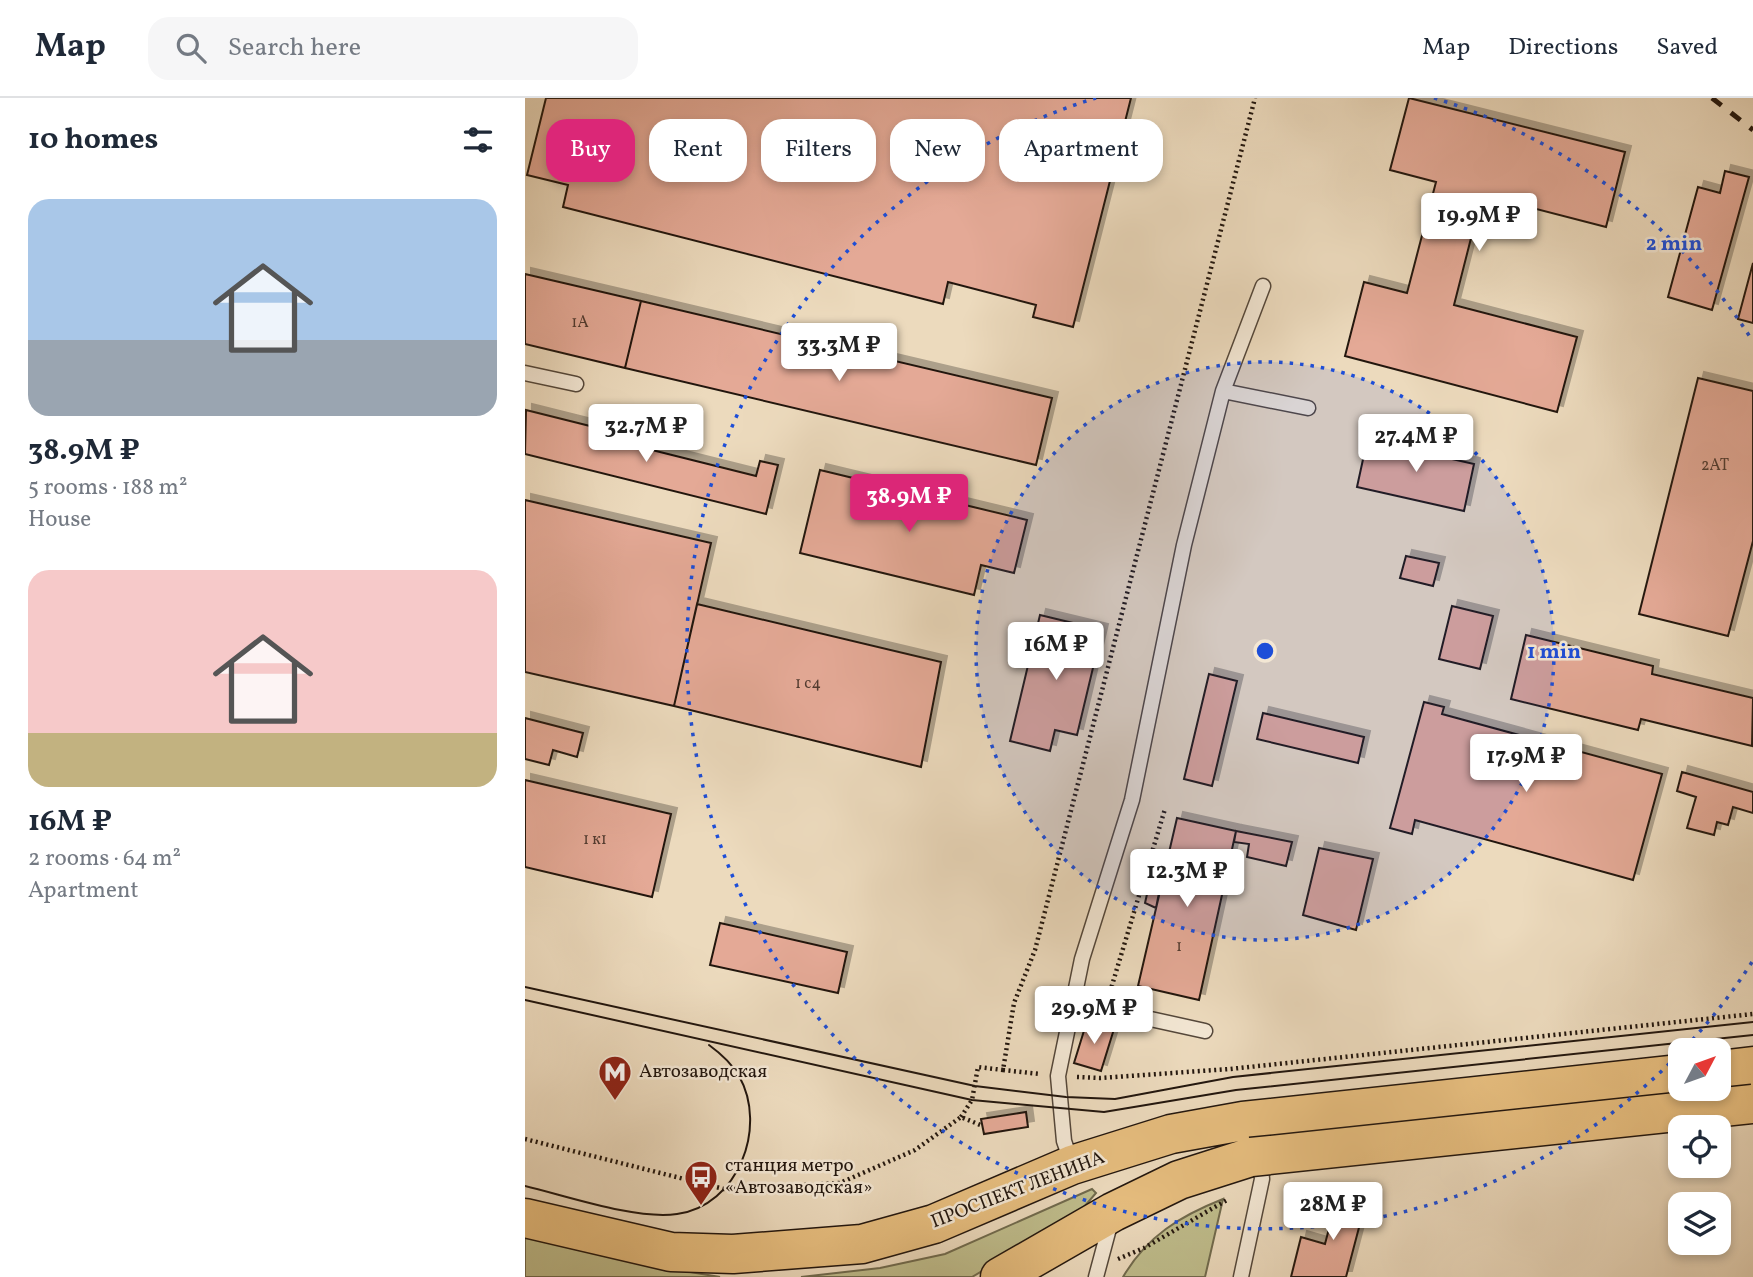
<!DOCTYPE html>
<meta charset="utf-8">
<style>
:root{--surface:#fff;--page:#f6f6f7;--text:#1f2937;--muted:#747a83;--line:#e0e1e3;--accent:#db2777}
body{margin:0;font-family:Vollkorn,serif;background:var(--page);color:var(--text);height:100vh;display:flex;flex-direction:column;font-size:26px;white-space:nowrap}
*{box-sizing:border-box;margin:0}
p{font-size:23px;color:var(--muted)}
.icon{flex:none;width:38px;height:38px;fill:none;stroke:currentColor;stroke-width:2;stroke-linecap:round;stroke-linejoin:round}
.map{position:relative;flex:1;overflow:hidden}
.details{display:flex;flex-direction:column;background:var(--surface);width:525px}
.details>*{flex:none}
.banner{position:absolute;left:21px;top:21px;width:665px;height:63px;display:flex;gap:14px}
.needle{width:46px;rotate:49deg}
.buttons{position:absolute;left:1143px;top:940px;display:grid;gap:14px}
.buttons a{display:grid;place-items:center;width:63px;height:63px;border-radius:14px;background:var(--surface);box-shadow:0 4px 10px #0003;font-size:35px}
.price{position:absolute;translate:-50% -60px;padding:0 16px;border-radius:7px;background:#fff;color:#222;font-size:23px;line-height:46px;filter:drop-shadow(0 2px 4px #0008)}
.price::after{content:'';position:absolute;left:50%;top:42px;width:21px;height:16px;margin-left:-10px;background:inherit;clip-path:polygon(0 0,100% 0,50% 100%)}
.price.active{background:var(--accent);color:#fff}
ul{padding:0;list-style:none}
li{display:grid;align-content:center;gap:14px;height:371px;padding:0 28px}
li span{display:grid;place-items:center;height:217px;border-radius:21px;color:#555}
li>.icon{margin-inline-start:auto}
span .icon{width:126px;height:126px;fill:#fffc;stroke-width:1}
li b{font-size:30px}
h2{display:flex;justify-content:space-between;align-items:center;height:84px;padding:0 28px;font-size:30px}
.pill{padding:0 24px;border-radius:21px;background:var(--surface);box-shadow:0 4px 10px #0003;font-size:24px;line-height:63px}
.pill.active{background:var(--accent);color:#fff}
header{display:flex;align-items:center;gap:42px;box-sizing:border-box;height:98px;padding:0 35px;background:var(--surface);border-bottom:2px solid var(--line)}
header strong{font-size:33px}
nav{display:flex;gap:38px;margin-inline-start:auto;font-size:24px}
.search{width:490px;height:63px;background:var(--page);display:flex;align-items:center;gap:18px;box-sizing:border-box;padding:0 24px;border-radius:21px;color:var(--muted);font-size:26px}
main{display:flex;flex:1;min-height:0}
.map>svg:first-child{display:block}
.green{fill:#bfbd8c;stroke:#706a4d;stroke-width:2}
.building{fill:#e4a996;stroke:#22160e;stroke-width:2;filter:url(#shadow)}
.lines{fill:none;stroke-linecap:round;stroke-linejoin:round}
.lane-casing{stroke:#54473a;stroke-width:17}
.primary-casing{stroke:#22160e;stroke-width:41}
.path{stroke:#22160e;stroke-width:4.5;stroke-dasharray:2 3.5;stroke-linecap:butt}
.lane{stroke:#f3e7d4;stroke-width:14}
.primary{stroke:#e6bd7e;stroke-width:38}
.tram{stroke:#22160e;stroke-width:2}
.rail{stroke:#22160e;stroke-width:5;stroke-dasharray:12 12;stroke-linecap:butt}
.primary-bridge-casing{stroke:#22160e;stroke-width:41;stroke-linecap:butt}
.primary-bridge{stroke:#e6bd7e;stroke-width:38}
.ring{fill:none;stroke:#1d4ed8;stroke-width:3.5;stroke-dasharray:3.5 7}
.labels{text-anchor:middle;dominant-baseline:central;stroke-width:5;stroke-linejoin:round;paint-order:stroke}
.number-label{font-size:16px;fill:#523b30}
.poi-label{font-size:19px;fill:#22160e;stroke:#f3e7d4;text-anchor:start}
.street-label{font-size:19px;fill:#22160e;stroke:#f3e7d4}
.centre{fill:#1d4ed8;stroke:#f3e7d4;stroke-width:3.5}
.ring-label{font-size:21px;text-anchor:middle;font-weight:bold;fill:#1d4ed8;stroke:#f3e7d4;stroke-width:5;stroke-linejoin:round;paint-order:stroke}
</style>
<header>
<strong>Map</strong>
<div class="search"><svg class="icon" aria-label="search" viewBox="0 0 24 24"><circle cx="10" cy="10" r="6"/><path d="M15 15l6 6"/></svg>Search here</div>
<nav><a>Map</a><a>Directions</a><a>Saved</a></nav>
</header>
<main>
<section class="details">
<h2>10 homes<svg class="icon" aria-label="filters" viewBox="0 0 24 24"><path d="M4 7h16M4 17h16"/><circle cx="9" cy="7" r="2"/><circle cx="15" cy="17" r="2"/></svg></h2>
<ul>
<li><span style="background:linear-gradient(#a9c7e8 65%,#9aa5b1 0)"><svg class="icon" aria-label="home" viewBox="0 0 24 24"><path d="M3 11l9-7 9 7M6 9v11h12V9"/></svg></span><div><b>38.9M ₽</b><p>5 rooms · 188 m²</p><p>House</p></div></li>
<li><span style="background:linear-gradient(#f6c9c9 75%,#c2b280 0)"><svg class="icon" aria-label="home" viewBox="0 0 24 24"><path d="M3 11l9-7 9 7M6 9v11h12V9"/></svg></span><div><b>16M ₽</b><p>2 rooms · 64 m²</p><p>Apartment</p></div></li>
</ul>
</section>
<div class="map">
<svg width="1228" height="1179" viewBox="0 0 1228 1179">
<defs>
<filter id="shadow"><feDropShadow dx="6" dy="-6" stdDeviation="0" flood-color="#0004"/></filter>
</defs>
<rect width="100%" height="100%" fill="#ecdabd"/>
<filter id="stains"><feTurbulence type="fractalNoise" baseFrequency=".00286" numOctaves="4"/><feColorMatrix values="0 0 0 0 .2 0 0 0 0 .09 0 0 0 0 .02 0 0 0 .5 -.17"/></filter>
<radialGradient id="worn" r=".72"><stop offset=".6" stop-color="#630" stop-opacity="0"/><stop offset="1" stop-color="#630" stop-opacity=".3"/></radialGradient>
<path class="green" d="M567 1091 571 1095 553 1116 447 1179H276L355 1170 420 1156Z
M698 1101 680 1179H598C622 1138 655 1118 698 1101Z
M0 1137 153 1172 195 1179H0Z"/>
<path class="building" d="M21 0H606L548 229 508 219 511 207 423 184 418 206 38 109 43 87 2 77Z
M884 0 1100 54 1081 129 957 97 929 207 1052 239 1032 314 820 258 839 184 882 195 911 84 865 72Z
M1200 73 1224 79 1187 212 1143 199 1173 89 1195 95Z
M1228 165V225L1213 221Z
M0 176 116 203 100 270 0 246Z
M116 203 527 300 511 367 100 270Z
M1173 280 1228 293V443L1203 538 1114 516Z
M1 312 69 329 67 337 231 378 235 363 253 367 241 416 0 356Z
M886 340 908 345 905 356 949 366 939 413 832 389 842 343 883 352Z
M295 372 502 422 489 475 456 467 449 497 275 455Z
M0 402 186 445 149 608 0 574Z
M881 458 914 465 908 488 875 480Z
M172 506 416 564 396 669 149 608Z
M927 508 968 518 955 571 914 561Z
M515 517 577 532 552 637 530 632 525 653 485 643Z
M1001 537 1128 568 1127 576 1228 600 1227 648 1116 621 1113 632 986 601Z
M684 576 712 583 687 688 659 681Z
M899 604 919 609 917 616 1137 676 1108 782 890 722 887 736 865 730Z
M738 615 839 639 833 665 732 641Z
M0 620 58 635 52 659 28 652 24 667 0 661Z
M1157 674 1228 694V715L1208 709 1203 727 1192 724 1189 737 1162 730 1171 699 1152 693Z
M0 682 146 716 127 799 0 769Z
M652 720 711 733 674 902 613 888Z
M711 733 767 744 761 768 722 759 724 746 709 744Z
M794 750 848 761 831 832 778 817Z
M625 783 636 785 631 810 620 805Z
M195 825 322 854 313 895 185 867Z
M562 923 589 931 576 973 549 965Z
M501 1014 503 1029 459 1036 456 1021Z
M814 1092 842 1099 821 1179H766L776 1139 800 1146Z"/>
<g class="lines">
<defs>
<path id="lane" d="M0 275 51 286
M698 293 783 310
M548 904 680 933
M547 1066 539 1043 533 978 557 861 607 702 659 447 698 293 738 188
M571 1179 586 1123
M716 1179 737 1081 735 1060"/>
<path id="primary" d="M1194 972 1228 968
M0 1120 146 1154 208 1156 337 1146 409 1126 547 1067 646 1036 718 1023 1155 976
M475 1179 588 1114 654 1082 726 1059"/>
</defs>
<use href="#lane" class="lane-casing"/>
<use href="#primary" class="primary-casing"/>
<path class="path" d="M585 894 640 711
M478 972 515 976
M552 979 575 980 705 971 1228 916
M436 1019 447 1002 453 969 478 972 489 905 510 852 730 0
M0 1041 199 1091 315 1085 390 1052 436 1019 458 1028
M593 1161 619 1150 702 1102"/>
<use href="#lane" class="lane"/>
<use href="#primary" class="primary"/>
<path class="tram" d="M0 889 450 988 541 999 590 1001 708 979 1228 924
M0 902 447 1002 579 1014 711 992 1228 937
M0 1088C42 1098 111 1122 152 1116 213 1108 243 1029 214 978 207 966 195 955 184 947"/>
<path class="rail" d="M1187 0 1228 32"/>
<defs>
<path id="primary-bridge" d="M726 1059 1228 1006"/>
</defs>
<use href="#primary-bridge" class="primary-bridge-casing"/>
<use href="#primary-bridge" class="primary-bridge"/>
</g>
<circle cx="740" cy="553" r="289" fill="#1d4ed8" fill-opacity=".12"/>
<g class="ring">
<circle cx="740" cy="553" r="289"/>
<path d="M1227 864A578 578 0 0 1 1159 951M1152 958A578 578 0 1 1 571 0M909 0A578 578 0 0 1 1227 242"/>
</g>
<defs>
<symbol id="metro-pin" viewBox="-11 -11 22 30"><path d="M0 17L-7.5 6A9.5 9.5 0 1 1 7.5 6Z" fill="#8f2418" stroke="#f3e7d4"/><path d="M-5.5 5V-5H-3L0 0L3-5H5.5V5H3V-.5L0 4L-3-.5V5Z" fill="#fff"/></symbol>
<symbol id="bus-pin" viewBox="-11 -11 22 30"><path d="M0 17L-7.5 6A9.5 9.5 0 1 1 7.5 6Z" fill="#8f2418" stroke="#f3e7d4"/><path d="M-5-6H5V4H4V6H2V4H-2V6H-4V4H-5ZM-3.5-4V0h7V-4ZM-3.5 1.2v1.5H-2V1.2ZM2 1.2v1.5H3.5V1.2Z" fill="#fff"/></symbol>
</defs>
<g fill-rule="evenodd">
<use href="#metro-pin" x="71" y="955" width="38" height="52"/>
<use href="#bus-pin" x="157" y="1060" width="38" height="52"/>
</g>
<g class="labels">
<g class="number-label">
<text x="55" y="225">1А</text>
<text x="1190" y="368">2АТ</text>
<text x="283" y="586">1 с4</text>
<text x="70" y="742">1 к1</text>
<text x="654" y="849">1</text>
</g>
<g class="poi-label">
<text x="114" y="974">Автозаводская</text>
<text x="200" y="1068">станция метро<tspan x="200" dy="22">«Автозаводская»</tspan></text>
</g>
<g class="street-label">
<text transform="translate(493 1092) rotate(-21)">ПРОСПЕКТ ЛЕНИНА</text>
</g>
</g>
<circle cx="740" cy="553" r="10" class="centre"/>
<g class="ring-label">
<text x="1149" y="152">2 min</text>
<text x="1029" y="560">1 min</text>
</g>
<rect width="100%" height="100%" filter="url(#stains)"/>
<rect width="100%" height="100%" fill="url(#worn)"/>
</svg>
<div class="buttons">
<a><svg class="needle" viewBox="-14 -14 28 28"><path d="M0-13l5 13h-10z" fill="#e53935"/><path d="M0 13l5-13h-10z" fill="#747a83"/></svg></a>
<a><svg class="icon" aria-label="locate" viewBox="0 0 24 24"><circle cx="12" cy="12" r="6"/><path d="M12 2v4M12 18v4M2 12h4M18 12h4"/></svg></a>
<a><svg class="icon" aria-label="layers" viewBox="0 0 24 24"><path d="M12 4l9 5-9 5-9-5zM3 14l9 5 9-5"/></svg></a>
</div>
<b class="price" style="left:954px;top:155px">19.9M ₽</b>
<b class="price" style="left:314px;top:285px">33.3M ₽</b>
<b class="price" style="left:121px;top:366px">32.7M ₽</b>
<b class="price" style="left:891px;top:376px">27.4M ₽</b>
<b class="price active" style="left:384px;top:436px">38.9M ₽</b>
<b class="price" style="left:531px;top:584px">16M ₽</b>
<b class="price" style="left:1001px;top:696px">17.9M ₽</b>
<b class="price" style="left:662px;top:811px">12.3M ₽</b>
<b class="price" style="left:569px;top:948px">29.9M ₽</b>
<b class="price" style="left:808px;top:1144px">28M ₽</b>
<div class="banner">
<a class="pill active">Buy</a>
<a class="pill">Rent</a>
<a class="pill">Filters</a>
<a class="pill">New</a>
<a class="pill">Apartment</a>
</div>
</div>
</main>
